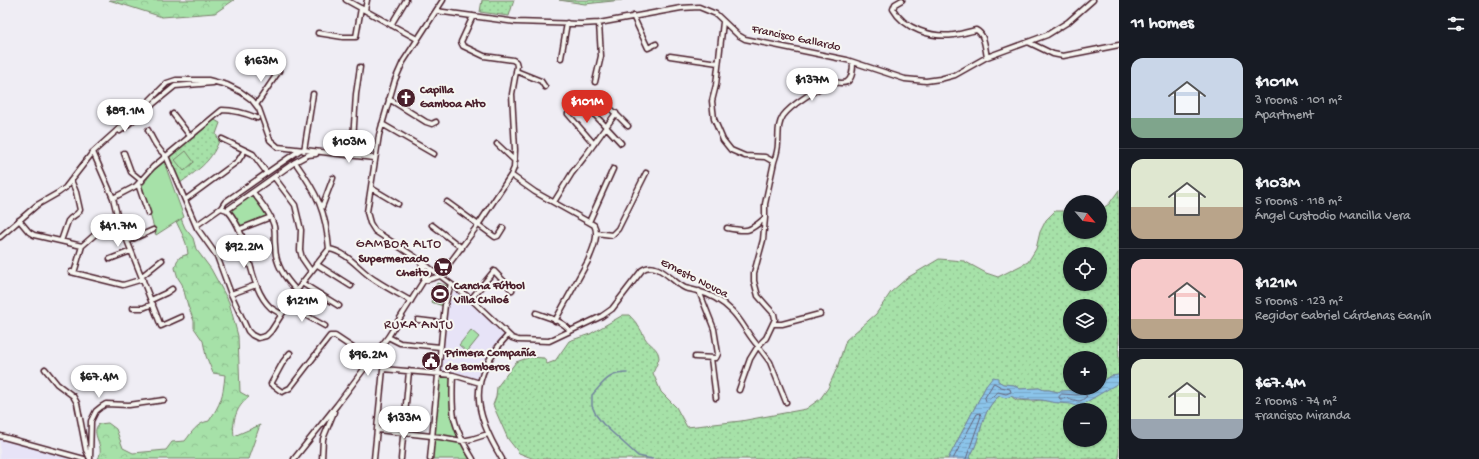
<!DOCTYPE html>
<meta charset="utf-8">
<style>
:root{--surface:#171b24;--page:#242831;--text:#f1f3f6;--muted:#9ea1a6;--line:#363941;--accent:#d93025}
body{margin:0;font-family:"Gochi Hand",sans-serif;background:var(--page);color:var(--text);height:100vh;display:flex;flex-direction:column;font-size:15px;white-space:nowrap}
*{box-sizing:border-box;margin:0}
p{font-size:13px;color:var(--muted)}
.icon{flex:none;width:22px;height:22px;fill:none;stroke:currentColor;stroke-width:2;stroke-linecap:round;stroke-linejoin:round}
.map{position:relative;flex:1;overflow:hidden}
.panel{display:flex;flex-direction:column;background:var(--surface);width:360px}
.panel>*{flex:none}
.needle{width:26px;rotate:118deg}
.buttons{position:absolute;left:1063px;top:195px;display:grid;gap:8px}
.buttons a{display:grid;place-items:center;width:44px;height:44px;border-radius:50%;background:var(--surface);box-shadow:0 1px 3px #0004;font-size:20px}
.price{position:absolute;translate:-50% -34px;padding:0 9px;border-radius:14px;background:#fff;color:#222;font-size:13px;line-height:26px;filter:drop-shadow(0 1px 2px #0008)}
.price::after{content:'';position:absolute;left:50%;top:24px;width:12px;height:9px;margin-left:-6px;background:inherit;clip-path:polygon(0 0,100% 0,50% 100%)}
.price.active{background:var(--accent);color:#fff}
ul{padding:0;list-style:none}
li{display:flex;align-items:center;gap:12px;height:100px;padding:0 12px}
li+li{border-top:1px solid var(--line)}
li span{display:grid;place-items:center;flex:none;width:112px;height:80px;border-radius:12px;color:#555}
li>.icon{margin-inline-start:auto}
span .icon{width:48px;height:48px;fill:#fffc;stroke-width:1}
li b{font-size:17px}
h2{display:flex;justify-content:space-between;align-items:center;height:48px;padding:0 12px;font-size:17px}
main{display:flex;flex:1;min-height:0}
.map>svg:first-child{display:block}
.built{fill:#e7e3f7}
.grass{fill:url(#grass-dots);stroke:#78806a;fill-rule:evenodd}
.forest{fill:url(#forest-crowns);stroke:#78806a}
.park{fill:#a6e1a8;stroke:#78806a}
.water{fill:url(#water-rules);stroke:#71829e}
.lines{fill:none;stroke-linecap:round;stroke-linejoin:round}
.shore{stroke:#646177;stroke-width:1}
.stream{stroke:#71829e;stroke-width:1.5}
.minor-casing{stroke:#4a1f2b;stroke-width:7}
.minor{stroke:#f6f6f2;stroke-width:4}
.labels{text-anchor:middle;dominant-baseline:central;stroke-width:4;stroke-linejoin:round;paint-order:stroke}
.street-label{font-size:12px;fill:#4a1f2b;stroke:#f6f6f2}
.poi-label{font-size:12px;font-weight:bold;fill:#4a1f2b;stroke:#f6f6f2;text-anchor:start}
.neighbourhood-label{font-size:13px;letter-spacing:1px;fill:#4a1f2b;stroke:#f6f6f2}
</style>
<main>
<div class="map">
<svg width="1119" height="459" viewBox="0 0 1119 459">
<defs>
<pattern id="grass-dots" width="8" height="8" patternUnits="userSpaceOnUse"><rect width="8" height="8" fill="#a6e1a8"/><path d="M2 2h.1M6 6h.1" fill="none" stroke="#90c191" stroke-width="1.8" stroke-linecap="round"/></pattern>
<pattern id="forest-crowns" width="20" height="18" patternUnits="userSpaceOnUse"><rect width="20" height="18" fill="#a6e1a8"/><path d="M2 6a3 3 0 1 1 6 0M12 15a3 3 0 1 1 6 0" fill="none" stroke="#90c191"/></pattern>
<pattern id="water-rules" width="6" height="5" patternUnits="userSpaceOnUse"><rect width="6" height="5" fill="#8bc4ea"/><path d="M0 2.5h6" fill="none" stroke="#79a8c9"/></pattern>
</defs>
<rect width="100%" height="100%" fill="#efedf4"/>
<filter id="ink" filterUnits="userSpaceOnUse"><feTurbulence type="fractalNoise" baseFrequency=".025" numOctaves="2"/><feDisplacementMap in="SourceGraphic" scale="8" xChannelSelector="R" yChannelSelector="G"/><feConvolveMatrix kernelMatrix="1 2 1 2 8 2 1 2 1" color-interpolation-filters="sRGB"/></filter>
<g filter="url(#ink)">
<path class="built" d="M454 291H456L505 335 490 353 484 363 479 380 458 373 441 371 447 309Z
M0 439 73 459H0Z"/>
<path class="grass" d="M482 0H514L509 16 480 12Z
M559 0H622L585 4Z
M213 119 220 123 216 134 219 141C210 164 197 170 179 184L168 156Z
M1119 190V375L1111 376 1100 382V358H1070V388H1094L1088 391C1085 390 1061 390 1058 392L1049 390H1044L1039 388 1020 389 1014 385 1003 384 998 381 986 386 948 459H534L519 453 508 439 493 405 496 397 497 387 516 362 530 357 544 358 547 364 555 361 569 341 590 334 623 315H629C637 323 640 328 645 338 649 345 659 348 659 358 658 362 655 368 653 373L661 392 676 407 687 427 741 421 806 409 820 399 828 388 837 368 846 340 876 314 891 292 907 278 939 259 964 261 986 273 998 277 1028 262 1036 249 1040 232 1046 220 1055 211H1070V232H1100V210L1109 204ZM1070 254H1100V284H1070ZM1070 306H1100V336H1070Z
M1119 382V459H969C971 454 974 450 976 444 982 427 984 408 999 396L1006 398 1011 396 1016 400 1033 401 1040 400 1060 403 1083 404ZM1070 410H1100V440H1070Z"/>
<path class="forest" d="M109 0H234L215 13 162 17Z
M180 212 182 221 185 228 193 238 196 249 211 269 229 302 238 336 240 392 249 397C236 407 232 421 234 436L260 425 248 459H98C106 445 89 434 99 424L108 423 116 429 123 448 133 453 166 450 172 442 185 441C192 432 197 423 209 421 221 403 223 397 225 375L213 373 206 356 203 341 194 328V321L188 306 182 284 178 278 175 268 177 261 180 257 188 254C187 239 178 228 173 214Z"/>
<path class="park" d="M186 151 194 162 184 171 175 160Z
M164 162 184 217 156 235 142 186 153 171Z
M253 194 269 216 241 227 231 210Z
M437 283 448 286 443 306 431 302Z
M471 330 479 337 467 352 459 345Z
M439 374 452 375V412L473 459H430Z"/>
<path class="water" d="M1119 375V382L1115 385 1083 404 1076 406C1070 403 1067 404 1061 403 1054 403 1048 401 1042 400 1031 399 1021 402 1011 396L1006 398 999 396C984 408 982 427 976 444 974 450 971 454 969 459H948L986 386 993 377 998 378V381L1003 384 1014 385 1020 389 1039 388 1044 390H1049L1058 392C1061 390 1086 390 1088 391L1094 388H1100V382L1111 376Z"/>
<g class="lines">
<path class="shore" d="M994 383 1001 387 1010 389 1011 392 1006 394 998 392 988 400 986 401 985 398Z
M1062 394 1076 395 1084 394 1087 396C1080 403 1079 401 1071 399 1067 398 1063 399 1060 399L1059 397Z
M953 459 977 414 980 413 981 416 966 459"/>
<path class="stream" d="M627 373C608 373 604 382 592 395V406L596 415 603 424 638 456 652 459"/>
<defs>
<path id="minor" d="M346 0 417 39
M443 0 403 62 395 80 379 135 367 212 370 223 375 231 415 257 471 299 512 338 518 340 549 341 602 316 612 309 642 270C657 259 673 283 685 288 689 289 694 290 697 291 710 294 723 302 732 311 742 321 748 335 758 346L766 338 775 319 774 314 758 296 754 281V273L763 240 765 218
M902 0 895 4 893 9C904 29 932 38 954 35 961 34 968 32 976 30 985 34 985 49 987 57
M365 10 367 0
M436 11 516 22 581 24 599 23 681 8 699 7 716 14 738 35 745 39 847 60 905 79 926 81 940 79 955 75 987 57 1047 35 1068 22 1093 0
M633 16 648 48 656 44
M723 22 716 85 712 101 714 119 723 140 731 150 745 156 765 157 774 162 765 204V218C749 232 748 232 727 228
M391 25 406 0
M318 33 343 37H356L361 8
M1028 42 1053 54 1063 56 1119 45
M670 56 718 63
M561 58 567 23
M516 71 541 81 545 87
M595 82 601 56 599 23
M389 99 426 122 432 124 436 122
M583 102 621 143
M256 105 279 71
M610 108 628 126
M173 114 190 136
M568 114 594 144
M382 124 434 154
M148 130C153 140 157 149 166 156
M120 131 175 86 213 83
M222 139 253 154 267 173
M497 144 515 161
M304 151 313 94
M93 152 113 198
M124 153 131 172 142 181
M166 156 197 228 217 256 231 294 248 331 252 335 258 338 266 336 271 331 302 283 329 249
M352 156 356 94 360 67
M295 162C317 193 326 211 329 249
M774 162C776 156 778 149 778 143 779 133 777 126 783 116 791 105 819 87 832 83 837 82 843 84 847 82 853 78 853 68 853 62
M511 175 535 192 594 225C600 235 592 251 588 261L555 321
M274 177 295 205 301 230 300 250 302 258 311 271
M138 184 148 213
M371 188 398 204
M253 192C260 202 269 211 273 223 276 230 274 237 275 245 275 264 284 277 297 291
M185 200 238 161 245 150
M447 202 495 237 498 236 503 228
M554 202 572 173 586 155 616 113
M322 207 333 178
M221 208 227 210C252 237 246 285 271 308 274 310 278 312 281 314
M227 210 295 162 308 155 316 154
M19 220 29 232 34 235 82 246
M589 222 613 169
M196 225H197L221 208 225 202 300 150
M432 225 462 248
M240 229 271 217
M596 233 612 235 618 229 646 173
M0 237 37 205 58 193 65 188 93 152 143 107 167 83 176 80H208L227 85 241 92 252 100 259 109 270 140 278 147 374 158
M61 241 68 221C71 216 77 216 80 210L76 192 71 180
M128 241 153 230
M329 249C348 252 360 271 375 280 387 288 399 294 411 301
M110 259 131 251
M421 263 424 269V280
M316 264 351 286
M71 272 123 285 143 279
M74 273 82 246 117 215
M142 276 162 260
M440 276 478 225 511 175 514 168 515 150 512 94 517 66 516 62 513 60 484 56 463 46 461 42 473 16
M424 281 440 276
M302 283 339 306
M231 294 256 285
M471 299 494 271 512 290
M151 300 166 293 172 289
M287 305 325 326
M133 308H143L153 304
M536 313C547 317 564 321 570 331
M181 317 161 326 117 215 113 198 136 186 153 167 222 110C235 110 245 113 257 118
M418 320 443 323
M774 324H782L820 314
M388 337 400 343 440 347
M290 353 283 362 271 384 282 392 290 388 330 336H335L371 360
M695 357 716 358 718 354 714 329 699 291
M711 358 716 398
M45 369 57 384 73 396 77 403 86 450 90 459
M453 375C451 414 452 425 473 459
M739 390 750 359 758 346 770 362 786 402
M378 430 440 437 462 441 472 439 488 434
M0 436 84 459
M90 459 91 421 96 411 101 407 106 404 129 405 164 400
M294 459 337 405 388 337 431 269
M322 459 323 439 334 412
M374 459 383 369 453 375 480 383
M401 459 409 371
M430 459 443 323 445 305 451 284
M502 459C473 411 467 379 508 335"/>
</defs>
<use href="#minor" class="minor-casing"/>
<use href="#minor" class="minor"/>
</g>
</g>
<defs>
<symbol id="church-disc" viewBox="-11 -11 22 22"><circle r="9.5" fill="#4a1f2b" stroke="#f6f6f2"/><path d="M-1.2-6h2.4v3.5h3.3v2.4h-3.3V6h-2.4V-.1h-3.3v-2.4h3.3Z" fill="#fff"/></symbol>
<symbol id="supermarket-disc" viewBox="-11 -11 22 22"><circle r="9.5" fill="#4a1f2b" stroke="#f6f6f2"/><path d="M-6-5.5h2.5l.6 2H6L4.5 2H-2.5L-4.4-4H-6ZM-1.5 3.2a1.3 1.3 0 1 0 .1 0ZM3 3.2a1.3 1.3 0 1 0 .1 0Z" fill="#fff"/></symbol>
<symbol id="stadium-disc" viewBox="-11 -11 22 22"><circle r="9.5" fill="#4a1f2b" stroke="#f6f6f2"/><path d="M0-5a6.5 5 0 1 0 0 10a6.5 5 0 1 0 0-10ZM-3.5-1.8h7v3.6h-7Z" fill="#fff"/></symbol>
<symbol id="civic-disc" viewBox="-11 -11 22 22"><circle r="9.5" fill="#4a1f2b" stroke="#f6f6f2"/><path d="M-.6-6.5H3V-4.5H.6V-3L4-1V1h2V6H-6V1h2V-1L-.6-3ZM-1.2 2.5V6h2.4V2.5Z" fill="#fff"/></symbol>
</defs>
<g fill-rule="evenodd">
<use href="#church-disc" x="395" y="87" width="22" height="22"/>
<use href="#supermarket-disc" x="432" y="256" width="22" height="22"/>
<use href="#stadium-disc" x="429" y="283" width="22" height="22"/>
<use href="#civic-disc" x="420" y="350" width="22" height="22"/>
</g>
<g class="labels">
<g class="street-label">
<text transform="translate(796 39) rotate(12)">Francisco Gallardo</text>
<text transform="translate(694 279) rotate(27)">Ernesto Novoa</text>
</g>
<g class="poi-label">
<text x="420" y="91">Capilla<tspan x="420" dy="14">Gamboa Alto</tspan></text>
<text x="429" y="260" text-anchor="end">Supermercado<tspan x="429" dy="14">Cheito</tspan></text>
<text x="454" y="287">Cancha Fútbol<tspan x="454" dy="14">Villa Chiloé</tspan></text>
<text x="445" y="354">Primera Compañía<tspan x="445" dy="14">de Bomberos</tspan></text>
</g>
<g class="neighbourhood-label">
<text x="399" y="244">GAMBOA ALTO</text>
<text x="419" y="325">RUKA ANTU</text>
</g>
</g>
</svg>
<div class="buttons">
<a><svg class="needle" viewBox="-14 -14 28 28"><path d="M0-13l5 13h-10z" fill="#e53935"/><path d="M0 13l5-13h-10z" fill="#9ea1a6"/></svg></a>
<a><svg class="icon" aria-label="locate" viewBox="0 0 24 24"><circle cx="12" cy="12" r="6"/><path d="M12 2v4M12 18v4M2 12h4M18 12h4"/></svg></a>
<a><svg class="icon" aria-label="layers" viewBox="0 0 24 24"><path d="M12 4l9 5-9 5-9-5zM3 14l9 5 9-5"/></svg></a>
<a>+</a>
<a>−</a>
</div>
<b class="price" style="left:261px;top:83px">$163M</b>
<b class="price" style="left:812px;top:102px">$137M</b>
<b class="price active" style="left:587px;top:124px">$101M</b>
<b class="price" style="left:125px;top:133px">$89.1M</b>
<b class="price" style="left:349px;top:164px">$103M</b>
<b class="price" style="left:118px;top:248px">$41.7M</b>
<b class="price" style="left:244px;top:269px">$92.2M</b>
<b class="price" style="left:302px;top:323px">$121M</b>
<b class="price" style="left:368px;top:377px">$96.2M</b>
<b class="price" style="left:99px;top:399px">$67.4M</b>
<b class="price" style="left:404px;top:440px">$133M</b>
</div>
<section class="panel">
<h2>11 homes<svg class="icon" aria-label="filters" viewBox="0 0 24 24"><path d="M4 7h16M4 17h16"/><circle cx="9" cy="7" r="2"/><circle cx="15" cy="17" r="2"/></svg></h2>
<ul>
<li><span style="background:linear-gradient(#c9d6e8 75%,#7fa58c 0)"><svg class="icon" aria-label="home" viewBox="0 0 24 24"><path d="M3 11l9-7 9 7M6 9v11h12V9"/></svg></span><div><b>$101M</b><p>3 rooms · 101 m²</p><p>Apartment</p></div></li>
<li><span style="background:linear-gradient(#dfe7d0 60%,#b9a48a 0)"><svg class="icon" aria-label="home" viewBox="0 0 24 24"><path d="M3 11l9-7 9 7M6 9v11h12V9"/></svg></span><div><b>$103M</b><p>5 rooms · 118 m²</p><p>Ángel Custodio Mancilla Vera</p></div></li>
<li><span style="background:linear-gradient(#f6c9c9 75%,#b9a48a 0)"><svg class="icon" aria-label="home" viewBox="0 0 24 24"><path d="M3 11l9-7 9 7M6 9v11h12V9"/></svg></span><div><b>$121M</b><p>5 rooms · 123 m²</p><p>Regidor Gabriel Cárdenas Gamín</p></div></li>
<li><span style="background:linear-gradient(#dfe7d0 75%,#9aa5b1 0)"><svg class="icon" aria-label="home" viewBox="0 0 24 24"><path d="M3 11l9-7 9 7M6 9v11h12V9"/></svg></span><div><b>$67.4M</b><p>2 rooms · 74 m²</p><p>Francisco Miranda</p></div></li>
</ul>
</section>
</main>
